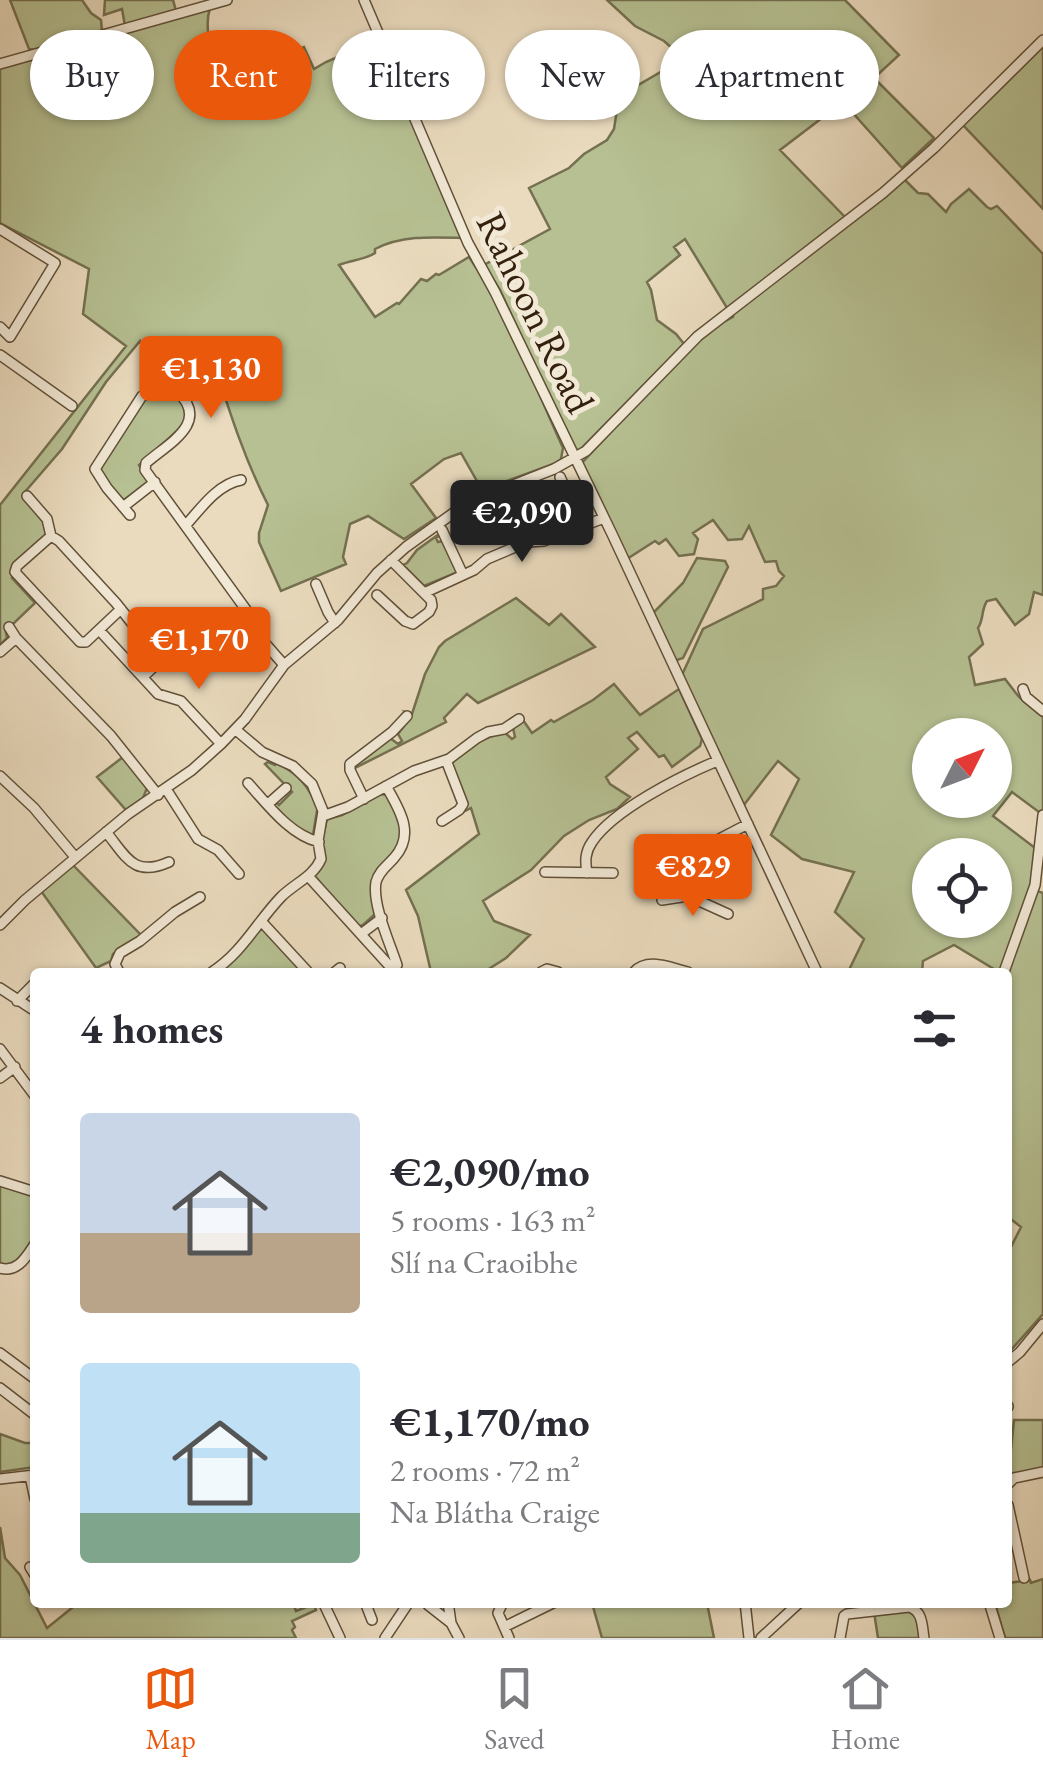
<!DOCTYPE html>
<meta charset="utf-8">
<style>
:root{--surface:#fff;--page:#f7f7f7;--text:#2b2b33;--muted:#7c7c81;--line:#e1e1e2;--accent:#ea580c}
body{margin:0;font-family:"EB Garamond",serif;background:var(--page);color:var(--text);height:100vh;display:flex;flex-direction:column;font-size:38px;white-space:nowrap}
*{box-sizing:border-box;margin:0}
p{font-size:32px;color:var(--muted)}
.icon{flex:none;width:55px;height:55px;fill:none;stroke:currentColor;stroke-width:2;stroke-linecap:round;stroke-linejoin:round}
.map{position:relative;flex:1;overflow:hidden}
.sheet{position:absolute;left:30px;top:968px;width:982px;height:640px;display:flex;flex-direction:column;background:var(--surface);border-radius:10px;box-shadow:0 2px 8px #0004}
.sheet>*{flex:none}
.top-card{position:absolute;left:30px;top:30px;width:985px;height:90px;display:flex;gap:20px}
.needle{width:65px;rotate:48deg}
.buttons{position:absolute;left:912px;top:718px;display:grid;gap:20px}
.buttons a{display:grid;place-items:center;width:100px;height:100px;border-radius:50%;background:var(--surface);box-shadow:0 2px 8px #0004;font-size:50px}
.price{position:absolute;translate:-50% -85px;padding:0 22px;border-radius:10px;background:var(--accent);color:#fff;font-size:32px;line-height:65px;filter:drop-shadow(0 2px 5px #0008)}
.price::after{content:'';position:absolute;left:50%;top:60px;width:30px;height:22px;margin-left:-15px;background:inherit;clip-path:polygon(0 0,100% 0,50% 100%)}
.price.on{background:#222;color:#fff}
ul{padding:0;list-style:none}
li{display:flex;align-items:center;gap:30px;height:250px;padding:0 50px}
li span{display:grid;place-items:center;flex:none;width:280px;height:200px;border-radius:10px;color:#555}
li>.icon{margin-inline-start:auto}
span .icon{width:120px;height:120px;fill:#fffc;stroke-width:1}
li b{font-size:42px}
h2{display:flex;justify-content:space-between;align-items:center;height:120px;padding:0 50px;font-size:42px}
.chip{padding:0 35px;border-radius:45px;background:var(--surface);box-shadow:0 2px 8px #0004;font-size:35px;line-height:90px}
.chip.on{background:var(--accent);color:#fff}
.dock{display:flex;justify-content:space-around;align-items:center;height:140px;border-top:2px solid var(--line);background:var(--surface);font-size:28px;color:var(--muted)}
.dock a{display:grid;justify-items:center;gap:5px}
.dock .on{color:var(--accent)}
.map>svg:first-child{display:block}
.green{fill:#b6c092;stroke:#747050;stroke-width:2.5;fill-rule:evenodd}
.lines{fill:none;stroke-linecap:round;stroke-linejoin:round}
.minor-casing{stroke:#615039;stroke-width:12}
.minor{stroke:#f1e8d5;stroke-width:9}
.labels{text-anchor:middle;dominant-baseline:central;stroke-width:10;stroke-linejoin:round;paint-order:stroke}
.street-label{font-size:40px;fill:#33210d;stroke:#f1e8d5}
</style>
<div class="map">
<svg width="1043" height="1638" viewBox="0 0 1043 1638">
<rect width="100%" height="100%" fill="#eadbbe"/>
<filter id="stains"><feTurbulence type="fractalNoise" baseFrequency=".002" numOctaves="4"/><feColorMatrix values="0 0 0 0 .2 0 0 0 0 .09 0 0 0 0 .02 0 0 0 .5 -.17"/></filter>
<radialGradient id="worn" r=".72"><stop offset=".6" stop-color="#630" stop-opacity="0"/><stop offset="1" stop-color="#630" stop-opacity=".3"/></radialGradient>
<path class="green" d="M10 0H82L91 13 101 20 102 31 35 50 29 49Z
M105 0H173L176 11 125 26 122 9 104 15Z
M607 0H845L899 55 874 78 934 138 902 168 843 102 780 150 845 217 727 308 685 239 674 247 680 255 647 282 651 290 657 320 676 334 684 344 578 452 574 451 500 290 484 265 550 229 529 188 569 168 584 154 607 140 614 129 618 103 623 94 681 60V56L664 41 635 26Z
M210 8C203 30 213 54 219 75L304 47 314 69 326 62 356 49 359 51 361 45 377 37 461 238C433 237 402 235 375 249V253C365 260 350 260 339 265L375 317 397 303 399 304 421 279 427 281 436 274 439 275 469 257C508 312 535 387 563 448L561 459 556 463 482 490 461 453 444 459 411 484 436 518 404 539 368 516 350 524 343 557 346 564 281 591 259 542V533L268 505C244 458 229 410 213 360L210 357 188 363V350L184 349 174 354 159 349H144L140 341 106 382 62 449 24 493 45 522 47 533 12 578 35 603 12 625 5 627 7 638 0 645V505L126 346 83 314 89 269 0 223V68Z
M1043 44V209L962 124Z
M904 179 918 193 928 194 946 212 951 204 969 189 987 207 991 209 997 206 1043 254V595L1034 592 1029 614 1015 625 996 599 987 601C981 610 984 619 978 628L983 644 969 657 975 685 1005 679 1019 697 1043 717V815L1012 792 993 816 1043 854 1038 891 1043 893V1314L1010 1351H1008V1253L1021 1227 1008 1217V972H999L954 945 923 961 922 972H848L864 939 835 912 854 872 802 859 771 835 799 779 778 761 743 806 682 675 703 629 763 599V589L776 586 784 576 779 571 776 561 765 562 749 526 742 539 728 540 713 520 693 533 698 539 694 554 679 556 666 539 659 544 655 541 627 559 581 464 685 352 716 326 733 317 734 312ZM930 735H995V800H930ZM930 855H995V920H930Z
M162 392 177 396 188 411 185 425 139 465 148 482 124 500 119 497 99 470 139 405 146 397Z
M439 530V536L436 538 438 542 443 541 458 572 424 586 403 565 407 563 417 550 439 534Z
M697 558 725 561 728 567 683 658 674 661 652 614 683 583Z
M516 598 549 625 561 614 595 647 478 703 467 694 444 718 446 722 355 768 354 765 390 738 398 744 402 741 398 734 410 718 405 712 412 714 425 674 439 647 445 641Z
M614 684 640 715 679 689 702 739 700 746 672 767 664 755 659 757 637 732 628 738 638 749 606 777 610 784 630 797 617 809 589 820 564 836 531 870 483 901 494 921 530 935 506 958 484 972H431L418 916 406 890 479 834 471 808 463 812 462 811 451 764C465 748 483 738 504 732L512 739 515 737 513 728 523 720 532 733 551 720 554 722 593 700Z
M123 757 147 788 143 798 126 810 97 777Z
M268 762 275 765 277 763C300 775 309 787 319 810L317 811 313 835 289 823 273 805 275 801 279 805 292 792 265 764Z
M381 794 386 795 397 814 403 837 396 851 380 867 374 915 363 925 357 927 314 875 327 819 342 815Z
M72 864 141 935 113 954 111 961 96 968 41 891Z
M262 928 305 972H226V967Z
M0 1183 35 1195V1240L14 1265H0Z
M1014 1420H1043V1468L1008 1478Z
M0 1434 25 1443H35V1467L0 1472Z
M0 1527 5 1558 20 1575 47 1628 78 1603 293 1602 296 1611 314 1604 316 1610 292 1621 295 1627 292 1630 296 1638H0Z
M1043 1579V1638H1005L995 1603 1008 1602V1583L1030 1580 1031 1583Z
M592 1603H707L714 1638H602Z
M908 1610 916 1614 920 1638H878L874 1612Z"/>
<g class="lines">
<defs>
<path id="minor" d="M364 0 468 243 495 292 612 534 817 972
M0 64 227 0
M0 229 55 263 10 337 0 327
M0 355 72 406
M560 477 583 527
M27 496 47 519 51 536 59 541 116 603 161 660 143 677
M123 507 155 482
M130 515 107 488 95 469 142 396 162 388 178 392C210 423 169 443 146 463L145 470 252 618 263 641 284 665
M510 523 520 545
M186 525C201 508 218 484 241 480
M442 530 463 575
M51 536 17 566 15 572 80 642H86L121 609
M316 584 328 612 335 623
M424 593 474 570 487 559 520 545 528 542 544 541 604 518
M377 595 405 621 413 624 429 612 432 606 431 600 391 560
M9 627 16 638 111 736 158 795
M99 630 158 694 181 701 221 744
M0 652 16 638
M1023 689 1026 697 1043 711
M0 776 34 808 75 857
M248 783C267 804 290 835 319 842
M386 786C399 809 416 834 394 858 387 866 379 871 376 882 372 905 390 943 397 965
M166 789 198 839 218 850 239 874
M364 799 350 770V764L392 732 407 716
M268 804 286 788
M323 816 348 807 414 771 449 759 477 738 488 732 504 729 519 719
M442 821 459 810 463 804 446 760
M106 832C126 856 133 878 169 862
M545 872 613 873
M587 873C585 861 585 852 592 842 613 810 681 776 717 761
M308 876 395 972
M688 896 703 868 702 848 748 824
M662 900 688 896 728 914
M261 921 308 972
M0 925 25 900 98 839 128 814 192 770 221 744 245 719 284 665 338 620 377 573 406 547 459 509 488 495 554 469 586 451 698 336 883 193 934 148 1043 40
M361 934 382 918
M119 972 115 964 120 953 140 941 175 912 200 897
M212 972C242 953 257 922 281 897 295 883 313 877 321 859L318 841 323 811 312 784 293 766 262 752 236 730
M335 972 340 968
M541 972 547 969 558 972
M634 972C648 957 670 968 688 972
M1004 972 1035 885 1043 815
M0 988 35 1011
M17 1001 34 984
M0 1049 35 1096
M0 1078 15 1067
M0 1181 35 1192
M0 1268C18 1273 26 1257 35 1244
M0 1353 35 1379
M1008 1362 1020 1352 1043 1324
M0 1388 35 1415
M1008 1406V1407
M30 1476 35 1499
M0 1479 35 1475
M1008 1484 1014 1478 1043 1472
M1008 1505 1024 1578
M30 1567 35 1575
M323 1602 340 1638
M365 1602 372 1620
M448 1602 451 1623 459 1638
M503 1602 498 1613 509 1638
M745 1602 749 1638
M989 1602 1000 1638
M428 1605 451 1623
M504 1627 555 1602
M385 1638 409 1602
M761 1638 800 1602
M840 1638 844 1616 847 1614 909 1607C923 1611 922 1626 924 1638"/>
</defs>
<use href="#minor" class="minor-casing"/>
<use href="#minor" class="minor"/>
</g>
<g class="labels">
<g class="street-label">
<text transform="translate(536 312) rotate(64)">Rahoon Road</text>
</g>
</g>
<rect width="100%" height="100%" filter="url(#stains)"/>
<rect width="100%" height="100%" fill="url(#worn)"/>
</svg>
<div class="buttons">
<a><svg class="needle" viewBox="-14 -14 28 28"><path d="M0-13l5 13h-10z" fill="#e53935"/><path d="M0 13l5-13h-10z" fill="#7c7c81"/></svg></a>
<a><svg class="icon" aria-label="locate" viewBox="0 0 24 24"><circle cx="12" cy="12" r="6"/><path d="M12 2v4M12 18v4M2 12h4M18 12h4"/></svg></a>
</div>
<b class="price" style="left:211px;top:421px">€1,130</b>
<b class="price on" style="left:522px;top:565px">€2,090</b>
<b class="price" style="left:199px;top:692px">€1,170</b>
<b class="price" style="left:693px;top:919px">€829</b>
<div class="top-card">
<a class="chip">Buy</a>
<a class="chip on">Rent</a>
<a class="chip">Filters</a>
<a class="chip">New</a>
<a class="chip">Apartment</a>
</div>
<section class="sheet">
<h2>4 homes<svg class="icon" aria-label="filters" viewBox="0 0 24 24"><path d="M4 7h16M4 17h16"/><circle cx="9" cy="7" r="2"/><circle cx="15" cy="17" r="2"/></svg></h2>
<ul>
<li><span style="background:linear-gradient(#c9d6e8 60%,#b9a48a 0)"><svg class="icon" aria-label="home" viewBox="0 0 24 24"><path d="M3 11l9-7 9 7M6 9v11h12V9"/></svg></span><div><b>€2,090/mo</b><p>5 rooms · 163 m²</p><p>Slí na Craoibhe</p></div></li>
<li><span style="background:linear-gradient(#bfe0f5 75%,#7fa58c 0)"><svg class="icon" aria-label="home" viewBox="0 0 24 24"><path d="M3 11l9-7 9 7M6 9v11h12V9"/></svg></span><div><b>€1,170/mo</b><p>2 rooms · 72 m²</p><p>Na Blátha Craige</p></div></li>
</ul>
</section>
</div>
<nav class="dock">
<a class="on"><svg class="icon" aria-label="map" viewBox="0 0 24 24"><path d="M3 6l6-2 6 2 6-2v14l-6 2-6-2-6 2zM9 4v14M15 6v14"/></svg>Map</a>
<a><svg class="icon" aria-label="saved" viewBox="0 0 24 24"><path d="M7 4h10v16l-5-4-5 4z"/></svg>Saved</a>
<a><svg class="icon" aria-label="home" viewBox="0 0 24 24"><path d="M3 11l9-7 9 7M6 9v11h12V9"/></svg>Home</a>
</nav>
